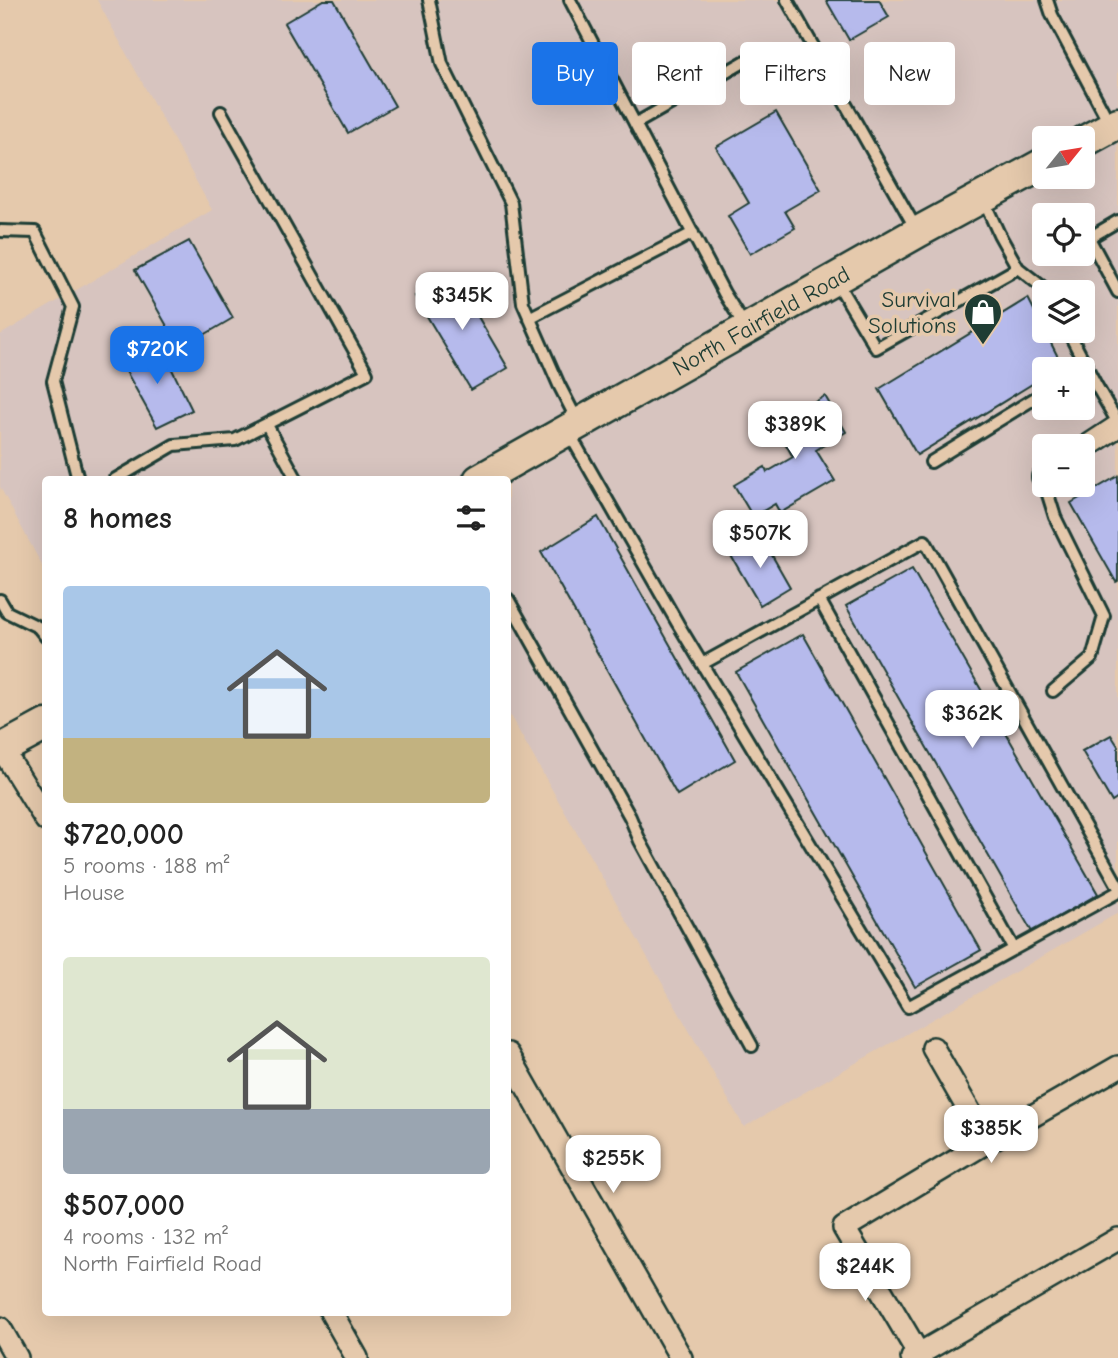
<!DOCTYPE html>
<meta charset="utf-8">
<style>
:root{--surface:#fff;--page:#f2f2f2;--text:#222;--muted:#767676;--accent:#1a73e8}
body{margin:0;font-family:"Comic Neue",sans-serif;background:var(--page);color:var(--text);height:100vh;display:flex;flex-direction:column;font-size:26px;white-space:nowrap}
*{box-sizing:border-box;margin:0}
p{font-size:23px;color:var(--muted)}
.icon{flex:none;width:38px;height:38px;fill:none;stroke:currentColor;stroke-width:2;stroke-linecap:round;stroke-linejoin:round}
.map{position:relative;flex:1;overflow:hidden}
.sheet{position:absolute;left:42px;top:476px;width:469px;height:840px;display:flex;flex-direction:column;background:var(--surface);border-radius:7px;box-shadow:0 7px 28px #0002}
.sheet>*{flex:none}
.guide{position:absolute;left:532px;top:42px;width:480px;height:63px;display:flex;gap:14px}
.needle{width:46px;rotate:60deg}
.buttons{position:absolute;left:1032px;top:126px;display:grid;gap:14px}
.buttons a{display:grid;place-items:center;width:63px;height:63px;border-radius:7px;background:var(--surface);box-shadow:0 7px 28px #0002;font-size:35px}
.price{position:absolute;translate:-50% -60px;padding:0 16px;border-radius:14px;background:#fff;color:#222;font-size:23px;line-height:46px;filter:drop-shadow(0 2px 4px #0008)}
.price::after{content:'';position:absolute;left:50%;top:42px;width:21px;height:16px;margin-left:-10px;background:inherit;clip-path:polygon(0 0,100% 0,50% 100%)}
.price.current{background:var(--accent);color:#fff}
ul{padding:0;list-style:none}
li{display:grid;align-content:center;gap:14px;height:371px;padding:0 21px}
li span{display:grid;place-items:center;height:217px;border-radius:7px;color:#555}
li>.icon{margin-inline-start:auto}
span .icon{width:126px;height:126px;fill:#fffc;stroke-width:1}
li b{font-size:30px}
h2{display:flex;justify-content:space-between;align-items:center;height:84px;padding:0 21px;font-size:30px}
.tag{padding:0 24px;border-radius:7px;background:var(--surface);box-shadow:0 7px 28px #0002;font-size:24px;line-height:63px}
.tag.current{background:var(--accent);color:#fff}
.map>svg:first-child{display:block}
.built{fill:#d7c4bf;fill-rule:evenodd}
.building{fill:#b6baec;stroke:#1f3d34;stroke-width:2}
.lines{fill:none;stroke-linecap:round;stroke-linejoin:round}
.service-casing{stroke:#1f3d34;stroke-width:16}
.minor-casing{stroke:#1f3d34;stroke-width:26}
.secondary-casing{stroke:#1f3d34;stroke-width:35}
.service{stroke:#e5c9ac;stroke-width:10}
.minor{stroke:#e5c9ac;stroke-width:21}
.secondary{stroke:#e5c9ac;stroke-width:30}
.labels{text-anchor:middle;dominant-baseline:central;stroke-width:7;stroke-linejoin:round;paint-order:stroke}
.poi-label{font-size:23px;fill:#1f3d34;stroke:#e5c9ac;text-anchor:end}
.street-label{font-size:23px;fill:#1f3d34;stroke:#e5c9ac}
</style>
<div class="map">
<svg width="1118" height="1358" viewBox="0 0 1118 1358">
<rect width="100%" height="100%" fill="#e5c9ac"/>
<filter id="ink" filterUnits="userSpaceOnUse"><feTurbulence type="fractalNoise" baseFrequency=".0143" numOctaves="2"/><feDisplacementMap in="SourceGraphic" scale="14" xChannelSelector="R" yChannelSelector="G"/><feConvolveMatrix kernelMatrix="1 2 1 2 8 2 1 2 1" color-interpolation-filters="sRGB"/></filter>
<g filter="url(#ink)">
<path class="built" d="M97 0H1118V913L744 1127 508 712V480H46L45 571 0 487V335L212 210ZM1045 138H1083V177H1045ZM1045 215H1083V254H1045ZM1045 292H1083V331H1045ZM1045 369H1083V408H1045ZM1045 446H1083V485H1045Z"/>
<path class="building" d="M323 0H334L395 106 348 133 284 23Z
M826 0H879L889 17 849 40Z
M776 112 821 190 785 211 795 228 750 254 728 216 749 203 716 147Z
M189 241 233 318 180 349 135 270Z
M453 274 508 368 471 390 415 296Z
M1028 298 1062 365 1056 369H1045V376L917 455 879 389Z
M160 345 192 410 157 427 122 364 142 352Z
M825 396 846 432 816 450 835 481 780 513 775 504 753 517 734 485 765 467 767 472 793 457 775 425Z
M1118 476V581L1116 582 1071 503Z
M598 517 735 760 677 795 541 552Z
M761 536 790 587 760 605 730 554Z
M912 569 1098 894 1032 932 846 606Z
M803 634 981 950 915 987 736 672Z
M1111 735 1118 746V798L1112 802 1082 751Z"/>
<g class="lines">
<defs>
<path id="service" d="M429 0 442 64 511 203 523 303 559 385 578 422
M570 0 724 293 746 328
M787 0 916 229
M1047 0 1052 15 1110 124
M635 124 758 54
M983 199 999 234 1018 268 1045 289 1047 292
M1118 221 1089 238 1118 292
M0 231 35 232 73 307 53 381 78 480
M836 281 876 348 1018 268
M529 318 693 233
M1068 331 1096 385 1118 423
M267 425 297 480
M569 433 678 624 908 1007 1118 892
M931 462 1045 392
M114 480 174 445 235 440 367 373 221 112
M1045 485 1055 517 1104 616 1092 658 1053 691
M508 599 630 817 640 841 752 1046
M819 599 1014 949
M0 600 7 612 38 627 46 637
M702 664 925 541 1118 886"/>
<path id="minor" d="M1083 449 1118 426
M1043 477 1045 475
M2 749 46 820
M933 1048 987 1142
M508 1054 681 1358
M331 1312 357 1358
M0 1328 17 1358
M912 1358 1118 1239
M921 1358 844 1228 987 1142 1118 1067"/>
<g id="secondary">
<path d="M1083 142 1118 123"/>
<path id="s1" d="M479 480 918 232 1045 163"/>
<path d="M0 750 46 725"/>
</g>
</defs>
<use href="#service" class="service-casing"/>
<use href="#minor" class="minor-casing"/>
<use href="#secondary" class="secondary-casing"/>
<use href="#service" class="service"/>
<use href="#minor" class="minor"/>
<use href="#secondary" class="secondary"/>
</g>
</g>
<defs>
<symbol id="shop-pin" viewBox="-11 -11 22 30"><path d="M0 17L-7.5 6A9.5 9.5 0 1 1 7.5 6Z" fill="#1f3d34" stroke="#e5c9ac"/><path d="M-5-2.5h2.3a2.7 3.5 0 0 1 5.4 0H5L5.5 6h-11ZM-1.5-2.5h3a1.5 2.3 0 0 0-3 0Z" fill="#fff"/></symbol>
</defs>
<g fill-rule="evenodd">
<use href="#shop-pin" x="961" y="290" width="44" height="60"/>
</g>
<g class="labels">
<g class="poi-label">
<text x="956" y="299">Survival<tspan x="956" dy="26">Solutions</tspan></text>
</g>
<g class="street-label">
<text stroke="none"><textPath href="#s1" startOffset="324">North Fairfield Road</textPath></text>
</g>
</g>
</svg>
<div class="buttons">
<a><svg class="needle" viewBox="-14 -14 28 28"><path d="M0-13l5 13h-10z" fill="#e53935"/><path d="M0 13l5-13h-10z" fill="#767676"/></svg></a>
<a><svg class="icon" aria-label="locate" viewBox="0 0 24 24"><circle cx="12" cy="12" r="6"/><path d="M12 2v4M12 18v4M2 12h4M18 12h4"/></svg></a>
<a><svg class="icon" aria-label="layers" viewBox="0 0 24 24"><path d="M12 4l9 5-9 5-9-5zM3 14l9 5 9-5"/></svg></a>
<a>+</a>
<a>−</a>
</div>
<b class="price" style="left:462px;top:332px">$345K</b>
<b class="price current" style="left:157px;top:386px">$720K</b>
<b class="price" style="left:795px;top:461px">$389K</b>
<b class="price" style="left:760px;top:570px">$507K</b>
<b class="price" style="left:972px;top:750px">$362K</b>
<b class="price" style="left:991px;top:1165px">$385K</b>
<b class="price" style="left:613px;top:1195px">$255K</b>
<b class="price" style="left:865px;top:1303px">$244K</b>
<div class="guide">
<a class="tag current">Buy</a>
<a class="tag">Rent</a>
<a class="tag">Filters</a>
<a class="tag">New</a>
</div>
<section class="sheet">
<h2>8 homes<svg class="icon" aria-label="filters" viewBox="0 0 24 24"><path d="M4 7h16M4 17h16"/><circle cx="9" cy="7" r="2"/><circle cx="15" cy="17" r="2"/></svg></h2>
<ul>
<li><span style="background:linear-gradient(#a9c7e8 70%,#c2b280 0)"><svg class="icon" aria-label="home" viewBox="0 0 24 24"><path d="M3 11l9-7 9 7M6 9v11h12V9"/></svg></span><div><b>$720,000</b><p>5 rooms · 188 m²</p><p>House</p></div></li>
<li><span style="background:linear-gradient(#dfe7d0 70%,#9aa5b1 0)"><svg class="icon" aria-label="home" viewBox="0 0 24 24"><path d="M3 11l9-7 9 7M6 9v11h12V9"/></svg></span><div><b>$507,000</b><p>4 rooms · 132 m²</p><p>North Fairfield Road</p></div></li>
</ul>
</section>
</div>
